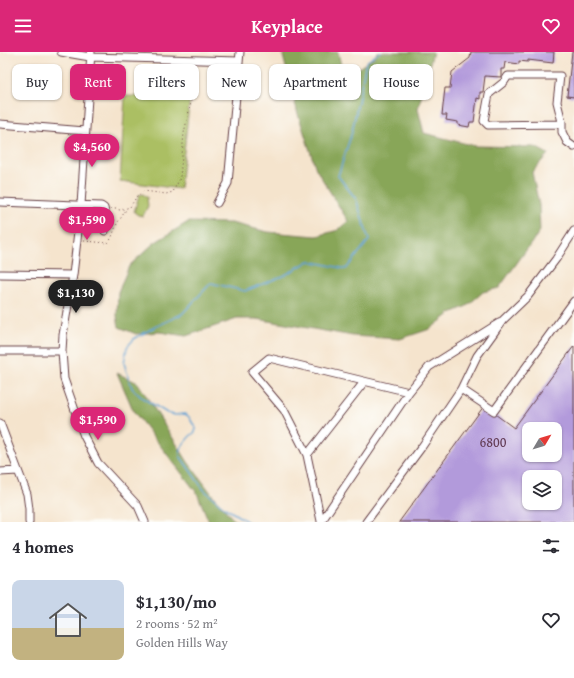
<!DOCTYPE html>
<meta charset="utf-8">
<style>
:root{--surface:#fff;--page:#f7f7f7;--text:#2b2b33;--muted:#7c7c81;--accent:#db2777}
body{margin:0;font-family:"Gentium Book Plus",serif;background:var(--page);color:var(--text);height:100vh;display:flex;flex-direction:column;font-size:15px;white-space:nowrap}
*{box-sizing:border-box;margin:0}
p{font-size:13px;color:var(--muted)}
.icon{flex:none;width:22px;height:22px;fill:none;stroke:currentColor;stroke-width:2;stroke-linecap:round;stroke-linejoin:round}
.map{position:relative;height:470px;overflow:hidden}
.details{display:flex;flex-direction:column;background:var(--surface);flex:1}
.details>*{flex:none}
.banner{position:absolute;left:12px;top:12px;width:550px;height:36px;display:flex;gap:8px}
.needle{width:26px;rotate:52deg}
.controls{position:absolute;left:522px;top:370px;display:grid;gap:8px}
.controls a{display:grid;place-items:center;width:40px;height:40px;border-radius:8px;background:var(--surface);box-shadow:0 1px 3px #0004;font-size:20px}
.price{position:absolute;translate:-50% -34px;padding:0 9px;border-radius:14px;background:var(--accent);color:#fff;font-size:13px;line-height:26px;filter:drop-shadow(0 1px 2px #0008)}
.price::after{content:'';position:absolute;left:50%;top:24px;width:12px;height:9px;margin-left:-6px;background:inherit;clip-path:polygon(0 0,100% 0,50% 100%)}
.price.selected{background:#222;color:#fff}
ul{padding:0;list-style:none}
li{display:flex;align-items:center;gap:12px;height:100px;padding:0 12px}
li span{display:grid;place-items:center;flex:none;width:112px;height:80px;border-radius:8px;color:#555}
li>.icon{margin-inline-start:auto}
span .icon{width:48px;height:48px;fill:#fffc;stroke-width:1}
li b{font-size:17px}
h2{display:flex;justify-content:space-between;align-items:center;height:48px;padding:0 12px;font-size:17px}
.tag{padding:0 14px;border-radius:8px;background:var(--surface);box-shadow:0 1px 3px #0004;font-size:14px;line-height:36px}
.tag.selected{background:var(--accent);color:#fff}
header{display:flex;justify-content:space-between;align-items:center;height:52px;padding:0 12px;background:var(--accent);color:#fff;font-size:18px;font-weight:600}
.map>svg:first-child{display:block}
.green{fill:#abbf63;stroke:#7a6f47}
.forest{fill:#88a659;stroke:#696242}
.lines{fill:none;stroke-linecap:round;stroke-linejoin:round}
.stream{stroke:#5fa0d2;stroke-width:1.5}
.building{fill:#b29adb;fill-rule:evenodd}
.minor-casing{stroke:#643d43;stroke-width:9}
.path{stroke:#643d43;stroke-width:1;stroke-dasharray:1 3;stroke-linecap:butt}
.minor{stroke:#fff;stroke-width:7}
.labels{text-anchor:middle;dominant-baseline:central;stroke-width:4;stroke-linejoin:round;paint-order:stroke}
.number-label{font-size:14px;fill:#643e57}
</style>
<header><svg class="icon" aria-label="menu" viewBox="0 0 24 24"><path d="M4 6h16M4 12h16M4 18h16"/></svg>Keyplace<svg class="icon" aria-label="heart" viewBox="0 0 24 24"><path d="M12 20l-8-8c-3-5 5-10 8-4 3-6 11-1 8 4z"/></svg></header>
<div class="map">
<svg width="574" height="470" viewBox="0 0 574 470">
<rect width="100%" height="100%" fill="#fdfcf7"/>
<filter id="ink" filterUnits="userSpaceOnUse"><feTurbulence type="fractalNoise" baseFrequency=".025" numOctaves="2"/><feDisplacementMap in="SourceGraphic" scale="8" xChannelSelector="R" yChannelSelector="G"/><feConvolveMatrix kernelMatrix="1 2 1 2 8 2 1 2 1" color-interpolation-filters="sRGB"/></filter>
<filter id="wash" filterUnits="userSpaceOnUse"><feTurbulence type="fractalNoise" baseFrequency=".012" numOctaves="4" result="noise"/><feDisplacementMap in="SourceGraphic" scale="16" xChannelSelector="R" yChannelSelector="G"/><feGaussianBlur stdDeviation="0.9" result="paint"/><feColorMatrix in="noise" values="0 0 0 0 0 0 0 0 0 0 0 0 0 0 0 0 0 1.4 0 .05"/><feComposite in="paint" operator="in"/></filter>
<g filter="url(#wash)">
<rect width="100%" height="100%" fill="#f5e4cd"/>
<path class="green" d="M125 44 190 45 180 137 120 129Z
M143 142 147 145 148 154 143 164 138 163 134 160 139 143Z"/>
<path class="forest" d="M284 0H338L341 13 354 19 375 5 377 0H433L418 57 424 81 475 94 535 95 548 102 532 120 539 153 540 179 499 236 483 240 467 254 451 261 430 277 400 287 353 284 257 267H237L186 284 159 280 136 282 119 275 117 264 118 240 129 214 154 191 188 170 231 171 268 180 317 184 338 178 348 169 316 117 297 59 283 4Z
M117 321 138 331 188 410 214 445 232 466 238 470H209L197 441 134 360Z"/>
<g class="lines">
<path class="stream" d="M248 470 225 456 204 438 180 404C180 394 188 385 195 380L196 377 189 365 185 362 174 363 167 361 141 345 132 336 124 311 127 295 134 287 151 277 182 262 211 231 245 239 285 223 309 209 346 217 369 188 356 147 338 124 352 80 366 10 380 0"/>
</g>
<g id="blocks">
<path class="building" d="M471 0H554L553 11 528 8V10L519 9V12L505 10 504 17H501V25L485 24 483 40H480V47L477 46 474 70H470L469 75 458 73V70L446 68 447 63H442L445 36H450L452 20 470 6Z
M572 0H574V45L567 44Z
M574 294V470H399L484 354 514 376ZM529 377H555V403H529ZM529 425H555V451H529Z"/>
</g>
</g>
<g filter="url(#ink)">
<use href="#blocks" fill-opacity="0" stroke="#643d43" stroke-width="1"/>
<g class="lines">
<defs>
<path id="minor" d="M61 0 90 5 239 9
M91 0 81 153 73 223 63 283 62 299 64 327 84 384 98 411 138 454 145 470
M0 72 85 79
M562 72 488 73 484 69 489 42 504 30 508 24H560L557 50 562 70V80L567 90 574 95
M0 150 101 154 104 156 105 160V179
M217 151 228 131 240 0
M0 222 73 223
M0 299H62
M461 337 494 359 574 249
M0 371 27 442 29 457V470
M307 403 364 330
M0 420 18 419
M321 469 307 403 284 358 252 320 269 306 409 340
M321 470 409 340 429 315 499 271
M366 470 421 396 461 337 477 304 503 268 528 244 556 207 574 179"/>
</defs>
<use href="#minor" class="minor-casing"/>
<path class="path" d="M111 156 120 158 130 155 137 144 144 139 166 142 173 140 180 126 184 81 191 50 192 14
M84 189 108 191C113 186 114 177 118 170 121 166 124 161 127 156"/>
<use href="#minor" class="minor"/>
</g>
</g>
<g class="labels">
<g class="number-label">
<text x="493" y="390">6800</text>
</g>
</g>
</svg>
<div class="controls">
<a><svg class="needle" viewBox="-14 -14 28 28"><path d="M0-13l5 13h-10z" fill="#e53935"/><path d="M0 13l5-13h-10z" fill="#7c7c81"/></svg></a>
<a><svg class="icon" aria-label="layers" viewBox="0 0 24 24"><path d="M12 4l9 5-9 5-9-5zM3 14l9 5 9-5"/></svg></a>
</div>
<b class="price" style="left:92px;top:116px">$4,560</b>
<b class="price" style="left:87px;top:189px">$1,590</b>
<b class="price selected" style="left:76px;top:262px">$1,130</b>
<b class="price" style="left:98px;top:389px">$1,590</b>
<div class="banner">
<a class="tag">Buy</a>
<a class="tag selected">Rent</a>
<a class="tag">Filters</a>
<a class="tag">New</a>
<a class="tag">Apartment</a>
<a class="tag">House</a>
</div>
</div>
<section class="details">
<h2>4 homes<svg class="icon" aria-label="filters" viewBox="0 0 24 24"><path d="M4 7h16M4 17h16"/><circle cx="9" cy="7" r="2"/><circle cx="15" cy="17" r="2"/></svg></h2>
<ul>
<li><span style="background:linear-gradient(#c9d6e8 60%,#c2b280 0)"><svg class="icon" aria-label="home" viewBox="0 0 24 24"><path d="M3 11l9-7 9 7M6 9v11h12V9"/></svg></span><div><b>$1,130/mo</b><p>2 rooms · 52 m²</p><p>Golden Hills Way</p></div><svg class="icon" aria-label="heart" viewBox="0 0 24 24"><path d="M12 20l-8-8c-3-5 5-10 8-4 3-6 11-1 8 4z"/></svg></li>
</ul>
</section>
